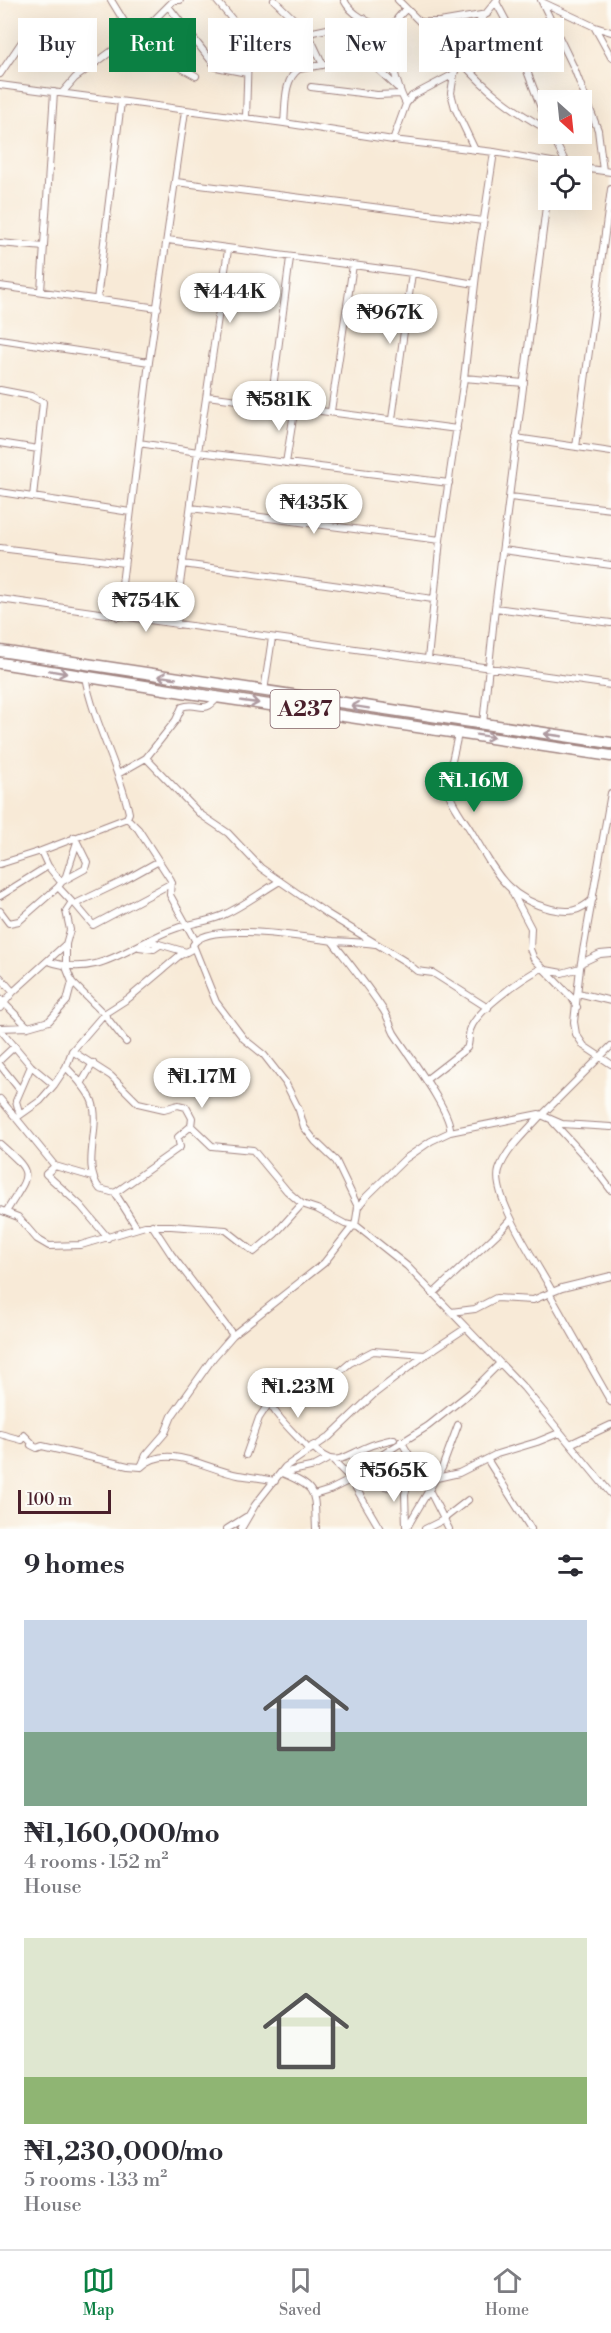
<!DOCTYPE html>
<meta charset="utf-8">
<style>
:root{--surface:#fff;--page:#f2f2f3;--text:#2b2b33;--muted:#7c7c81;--line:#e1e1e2;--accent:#0b8043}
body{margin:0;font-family:"Libre Bodoni",serif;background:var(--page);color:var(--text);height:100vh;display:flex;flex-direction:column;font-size:22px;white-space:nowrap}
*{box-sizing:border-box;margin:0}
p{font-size:20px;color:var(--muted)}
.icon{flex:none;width:33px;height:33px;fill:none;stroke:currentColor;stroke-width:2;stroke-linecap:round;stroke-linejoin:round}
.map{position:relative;height:1529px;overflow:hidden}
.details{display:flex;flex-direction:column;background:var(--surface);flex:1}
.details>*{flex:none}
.guide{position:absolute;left:18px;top:18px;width:576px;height:54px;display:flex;gap:12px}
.needle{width:39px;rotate:153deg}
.controls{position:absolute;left:538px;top:90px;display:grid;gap:12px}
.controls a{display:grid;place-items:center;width:54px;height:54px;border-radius:0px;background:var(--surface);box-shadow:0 6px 24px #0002;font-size:30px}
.scale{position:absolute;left:18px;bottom:15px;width:93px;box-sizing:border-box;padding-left:6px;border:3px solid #4a1f2b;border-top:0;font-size:16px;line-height:21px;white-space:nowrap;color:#4a1f2b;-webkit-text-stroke:4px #fdfcf7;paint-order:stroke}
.price{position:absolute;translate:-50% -51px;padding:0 14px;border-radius:21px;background:#fff;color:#222;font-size:20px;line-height:39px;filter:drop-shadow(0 2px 3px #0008)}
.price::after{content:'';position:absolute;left:50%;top:36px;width:18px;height:14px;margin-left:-9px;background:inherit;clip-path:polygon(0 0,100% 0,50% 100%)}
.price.on{background:var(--accent);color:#fff}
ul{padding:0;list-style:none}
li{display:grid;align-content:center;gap:12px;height:318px;padding:0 24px}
li span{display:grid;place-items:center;height:186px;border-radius:0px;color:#555}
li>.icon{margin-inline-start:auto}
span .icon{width:108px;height:108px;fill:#fffc;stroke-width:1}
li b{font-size:26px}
h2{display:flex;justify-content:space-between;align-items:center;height:72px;padding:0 24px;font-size:26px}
.tag{padding:0 21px;border-radius:0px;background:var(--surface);box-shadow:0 6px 24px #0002;font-size:21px;line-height:54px}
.tag.on{background:var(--accent);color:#fff}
.menu{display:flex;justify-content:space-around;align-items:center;height:84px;border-top:2px solid var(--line);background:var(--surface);font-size:16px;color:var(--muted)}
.menu a{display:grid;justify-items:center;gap:3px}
.menu .on{color:var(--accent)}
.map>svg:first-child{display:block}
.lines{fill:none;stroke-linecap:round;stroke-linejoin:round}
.street-casing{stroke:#a18481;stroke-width:8}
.highway-casing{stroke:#a18481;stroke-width:13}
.street{stroke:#fff;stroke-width:6}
.highway{stroke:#fff;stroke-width:10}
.oneway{stroke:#ae9aa0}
.labels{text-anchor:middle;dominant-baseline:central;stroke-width:4.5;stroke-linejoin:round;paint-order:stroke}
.shield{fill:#fdfcf7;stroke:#806168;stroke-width:1.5}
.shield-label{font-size:22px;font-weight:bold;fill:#4a1f2b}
</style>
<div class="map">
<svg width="611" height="1529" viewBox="0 0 611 1529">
<rect width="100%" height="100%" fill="#fdfcf7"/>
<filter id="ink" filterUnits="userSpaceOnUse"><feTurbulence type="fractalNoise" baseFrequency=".0167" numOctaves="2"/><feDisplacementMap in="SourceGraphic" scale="12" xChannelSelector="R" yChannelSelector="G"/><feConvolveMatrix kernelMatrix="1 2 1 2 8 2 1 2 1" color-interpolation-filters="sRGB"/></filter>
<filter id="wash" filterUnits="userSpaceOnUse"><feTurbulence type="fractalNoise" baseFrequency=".008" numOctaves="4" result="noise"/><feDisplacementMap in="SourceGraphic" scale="24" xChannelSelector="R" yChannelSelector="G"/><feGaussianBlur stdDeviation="1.35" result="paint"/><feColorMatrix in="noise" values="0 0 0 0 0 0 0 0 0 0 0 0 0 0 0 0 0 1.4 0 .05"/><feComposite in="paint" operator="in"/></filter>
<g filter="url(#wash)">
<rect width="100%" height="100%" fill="#f8ead7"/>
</g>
<g filter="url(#ink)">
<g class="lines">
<defs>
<path id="street" d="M111 0 133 36
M216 0 252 43
M274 0 308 33 323 65
M344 0C352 17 374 24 391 31
M398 0 420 22H440L487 14
M541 0 574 68 598 130 603 171
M496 2 513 34 549 129
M542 2 595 27 611 32
M168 6 216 67 247 73
M406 9C400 15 394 21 392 29 386 49 397 86 406 104
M595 28 611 57
M129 39 196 76
M460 60C488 92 511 109 548 130
M0 74 25 37
M0 85 284 123 393 140 494 152 575 166
M311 87 377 95 401 94
M62 93 75 78 153 21 174 0H180
M246 118 248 52 252 43 266 36 308 33 342 26 364 18
M284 123C286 105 283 80 299 69L361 58 367 59 397 87
M551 134 567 165
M393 140 406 104 412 96 454 74
M475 150 455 108 451 93 454 74 468 36 497 0
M494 152 478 258 464 378 524 383
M582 168 611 172
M176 182 483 221
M168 240 412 273 475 284
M0 243 44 247
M0 286 158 308
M41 291 54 92
M97 300 121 102
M0 339 149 362
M0 390 31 396 43 402 33 497
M207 396 457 429
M271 403 290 258
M331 411 353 265
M392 419 412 273
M516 438 611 452
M0 443 38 449
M139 443 198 452 449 483
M576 447 611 189
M286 463 295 406
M0 492 130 512
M510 497 611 509
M191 508 440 540
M0 548 124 563
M503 550 611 565
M183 564 433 599
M0 599 611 685
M495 608 611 623
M118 617 149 362 185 111
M177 625 179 591 198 452 228 250
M428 659 440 540 464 378
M264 691 272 638
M483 724 495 608 549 183
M458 733C457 742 446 783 447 787 450 802 463 818 471 831 494 869 505 898 551 909 569 913 579 912 593 899
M146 758 200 814 228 833 261 868 326 913 406 962 417 971 433 973 488 1008
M118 774 146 758 176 720 182 707C199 701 204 716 218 697
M611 793 580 968 574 1022 576 1034 584 1046 611 1064
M127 818 138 829 171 880 170 895 195 940
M41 851 48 866
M0 864 41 851 127 818 129 813C119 766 94 724 85 677
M512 892 531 928 530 949 534 959 572 998 577 1007
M0 896 48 866 61 882 85 869 87 862 77 842
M75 904 123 881 159 861
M76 905 93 925 172 883
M0 911 9 923 19 921 58 887
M332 941C349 963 367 985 382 1008 388 1016 390 1025 394 1033 406 1052 453 1113 450 1132
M149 943 152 942 186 952
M139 947 154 949 160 945
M48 961C100 980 131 943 177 928 191 923 207 922 221 916 242 907 261 892 280 881
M581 963 600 954 611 953
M546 970 562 973 580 968
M0 977 13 992
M72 982 104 1014 126 1042
M578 993 611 1001
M0 999 28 1027
M0 1008 13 992 66 944
M0 1028 28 1027 49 1021 67 1001 72 982 66 967V944L70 930 66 911 72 902 58 887 66 876 77 842 74 837
M0 1029 31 1066 54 1085
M72 1051 111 1076 138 1103 164 1109 178 1105 186 1107 192 1118 191 1126 212 1146 253 1150 287 1191 302 1204 317 1209 345 1224 358 1227 407 1266 524 1388 611 1494
M0 1060 15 1046
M0 1065 20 1090
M66 1067C75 1077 87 1088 92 1101 102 1128 80 1165 100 1189L115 1193 137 1228
M427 1079 467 1048C470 1042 468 1036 470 1030 476 1010 524 977 542 968
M81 1084 93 1063
M0 1099 16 1118
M20 1115 16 1101 31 1066
M541 1115C527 1131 506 1149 499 1170 491 1197 539 1266 552 1291
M542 1115 611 1046
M553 1122 589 1161 611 1190
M0 1144C36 1176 30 1172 6 1212
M55 1166 93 1177
M115 1193 180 1147 178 1137 191 1126
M358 1207 336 1161 315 1141 304 1127 299 1110 285 1082 264 1055 244 1039 216 1002 193 945C205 920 308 938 333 941 347 942 361 942 375 944
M0 1210 18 1217 37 1239 49 1246 81 1245 145 1226H171L226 1230 254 1252 275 1234 302 1204
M152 1225 171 1254 233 1335
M355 1226 358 1207 366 1197 405 1159 431 1141 450 1132 539 1114 562 1124 611 1127
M108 1238 81 1206 46 1174 55 1166 16 1118 40 1101 54 1085 66 1067 72 1051 104 1014 129 998 179 956 192 949
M549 1293 611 1402
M433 1294 500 1231 511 1219
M451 1312 475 1309 496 1298 533 1300 562 1288 611 1276
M281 1385 332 1378 350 1363 373 1351 425 1355
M268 1396C270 1413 298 1436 309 1450
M0 1434 22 1440 24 1435 32 1443 31 1445 37 1448 42 1446 128 1466 141 1467C167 1442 208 1470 238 1475 250 1477 262 1478 275 1481
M401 1441 424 1480 449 1529
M570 1444 611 1425
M314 1445 312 1446C334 1470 343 1457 367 1447 376 1443 385 1441 394 1439
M246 1455 259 1418 269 1403
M487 1459 531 1529
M333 1461 348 1476 392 1488 459 1473 497 1454 537 1442 559 1433
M141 1467 146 1455 165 1433 172 1416 213 1358 233 1335 324 1263 353 1226
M282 1473C319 1488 314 1492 316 1529
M282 1473 315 1466 328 1459
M350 1478 380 1529
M314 1495 330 1490 356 1477 369 1463 428 1426 471 1392 500 1363
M406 1526 405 1494 408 1484
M227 1529 246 1517
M241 1529 255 1505 285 1467 329 1437 374 1394 425 1355 466 1328
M406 1529 442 1468 458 1425
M425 1529 441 1521 468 1500"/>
<path id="highway" d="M0 651 611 743
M0 663 189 693 611 756"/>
</defs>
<use href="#street" class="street-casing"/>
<use href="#highway" class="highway-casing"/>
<use href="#street" class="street"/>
<use href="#highway" class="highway"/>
</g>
<defs><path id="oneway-shaft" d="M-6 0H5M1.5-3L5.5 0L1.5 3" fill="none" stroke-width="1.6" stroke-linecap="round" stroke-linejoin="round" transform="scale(1.5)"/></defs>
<g class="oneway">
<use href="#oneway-shaft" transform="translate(58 672) rotate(10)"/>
<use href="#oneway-shaft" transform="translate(167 677) rotate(-171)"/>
<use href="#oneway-shaft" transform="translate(250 702) rotate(8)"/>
<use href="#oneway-shaft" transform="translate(360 707) rotate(-171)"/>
<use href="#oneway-shaft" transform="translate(553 735) rotate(-172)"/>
<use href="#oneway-shaft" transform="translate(485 736) rotate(9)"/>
</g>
</g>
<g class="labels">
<rect class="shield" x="270.5" y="690" width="69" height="38" rx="4.5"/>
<g class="shield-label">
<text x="305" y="709">A237</text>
</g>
</g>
</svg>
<div class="controls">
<a><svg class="needle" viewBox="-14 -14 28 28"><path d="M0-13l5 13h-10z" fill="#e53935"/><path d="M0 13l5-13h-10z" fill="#7c7c81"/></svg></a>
<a><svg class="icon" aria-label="locate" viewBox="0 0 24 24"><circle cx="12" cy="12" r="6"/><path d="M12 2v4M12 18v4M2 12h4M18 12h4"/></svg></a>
</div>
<div class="scale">100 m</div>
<b class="price" style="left:230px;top:324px">₦444K</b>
<b class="price" style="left:390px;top:345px">₦967K</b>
<b class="price" style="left:279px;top:432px">₦581K</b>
<b class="price" style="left:314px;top:535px">₦435K</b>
<b class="price" style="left:146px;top:633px">₦754K</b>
<b class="price on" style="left:474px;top:813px">₦1.16M</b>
<b class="price" style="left:202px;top:1109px">₦1.17M</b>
<b class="price" style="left:298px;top:1419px">₦1.23M</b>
<b class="price" style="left:394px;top:1503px">₦565K</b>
<div class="guide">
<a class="tag">Buy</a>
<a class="tag on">Rent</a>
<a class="tag">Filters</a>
<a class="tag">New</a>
<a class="tag">Apartment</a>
</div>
</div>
<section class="details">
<h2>9 homes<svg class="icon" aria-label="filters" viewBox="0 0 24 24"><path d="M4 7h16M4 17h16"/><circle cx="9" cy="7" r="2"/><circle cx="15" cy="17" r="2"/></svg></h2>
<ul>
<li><span style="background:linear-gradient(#c9d6e8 60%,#7fa58c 0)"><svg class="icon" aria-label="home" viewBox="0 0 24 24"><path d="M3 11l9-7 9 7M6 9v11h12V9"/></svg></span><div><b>₦1,160,000/mo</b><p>4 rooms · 152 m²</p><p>House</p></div></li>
<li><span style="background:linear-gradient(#dfe7d0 75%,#8fb573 0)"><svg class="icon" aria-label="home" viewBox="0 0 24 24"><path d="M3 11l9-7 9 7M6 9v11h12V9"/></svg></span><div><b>₦1,230,000/mo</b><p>5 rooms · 133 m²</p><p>House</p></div></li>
</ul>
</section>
<nav class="menu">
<a class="on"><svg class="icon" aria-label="map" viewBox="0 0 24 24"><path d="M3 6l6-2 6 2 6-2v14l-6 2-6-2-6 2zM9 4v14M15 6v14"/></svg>Map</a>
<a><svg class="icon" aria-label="saved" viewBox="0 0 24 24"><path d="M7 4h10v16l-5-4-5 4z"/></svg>Saved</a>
<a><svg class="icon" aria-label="home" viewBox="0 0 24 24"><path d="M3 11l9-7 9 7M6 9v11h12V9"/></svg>Home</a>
</nav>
